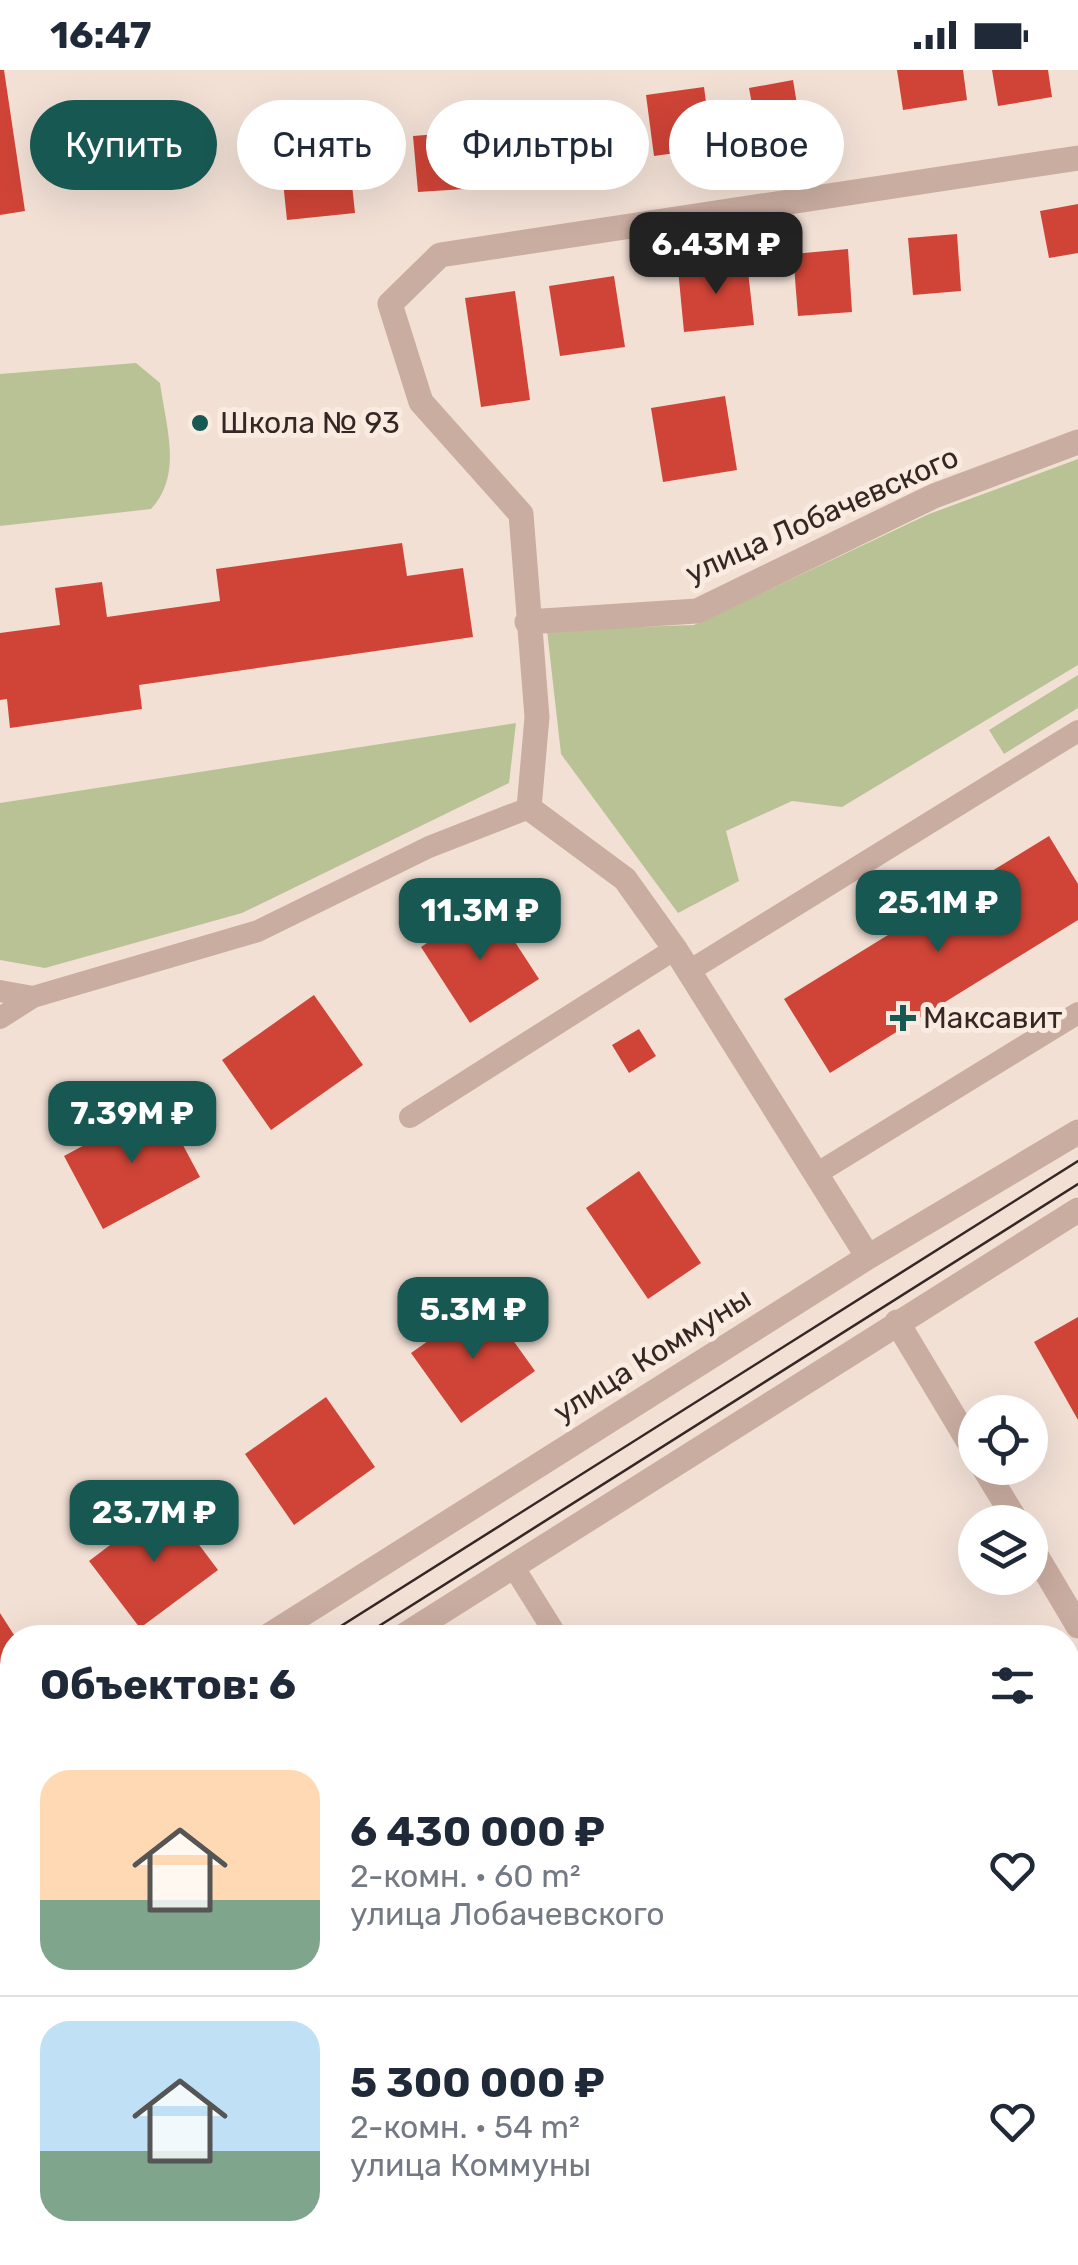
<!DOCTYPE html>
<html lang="ru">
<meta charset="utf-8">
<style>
:root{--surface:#fff;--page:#f2f2f3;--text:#1f2937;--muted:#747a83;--line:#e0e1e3;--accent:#175852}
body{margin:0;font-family:Rubik,sans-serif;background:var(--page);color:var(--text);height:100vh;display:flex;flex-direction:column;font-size:38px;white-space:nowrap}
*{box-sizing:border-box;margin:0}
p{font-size:32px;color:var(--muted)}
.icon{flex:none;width:55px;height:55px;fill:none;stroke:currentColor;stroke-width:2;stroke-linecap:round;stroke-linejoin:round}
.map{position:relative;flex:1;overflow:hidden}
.panel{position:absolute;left:0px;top:1555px;width:1080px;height:640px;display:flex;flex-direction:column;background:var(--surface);border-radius:40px 40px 0 0;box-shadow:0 10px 40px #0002}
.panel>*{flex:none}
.banner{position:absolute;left:30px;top:30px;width:1020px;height:90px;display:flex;gap:20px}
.controls{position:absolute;left:958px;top:1325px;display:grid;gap:20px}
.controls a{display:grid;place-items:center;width:90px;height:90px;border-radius:50%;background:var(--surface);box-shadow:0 10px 40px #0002;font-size:50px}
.price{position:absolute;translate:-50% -85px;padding:0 22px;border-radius:20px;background:var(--accent);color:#fff;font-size:32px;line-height:65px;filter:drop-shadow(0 2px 5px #0008)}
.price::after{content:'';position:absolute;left:50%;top:60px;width:30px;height:22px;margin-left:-15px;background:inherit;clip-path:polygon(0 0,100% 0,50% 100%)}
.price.current{background:#222;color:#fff}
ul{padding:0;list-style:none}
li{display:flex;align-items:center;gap:30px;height:250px;padding:0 40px}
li+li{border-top:2px solid var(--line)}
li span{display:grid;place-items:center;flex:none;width:280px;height:200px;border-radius:30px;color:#555}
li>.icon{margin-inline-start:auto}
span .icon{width:120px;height:120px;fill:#fffc;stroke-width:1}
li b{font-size:42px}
h2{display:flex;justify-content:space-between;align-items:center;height:120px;padding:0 40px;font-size:42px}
.chip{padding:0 35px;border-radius:45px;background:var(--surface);box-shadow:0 10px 40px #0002;font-size:35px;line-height:90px}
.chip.current{background:var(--accent);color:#fff}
.status{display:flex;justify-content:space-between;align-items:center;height:70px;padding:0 50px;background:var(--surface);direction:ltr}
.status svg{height:28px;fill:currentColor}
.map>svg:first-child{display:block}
.green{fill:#b9c295}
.building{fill:#cf4437}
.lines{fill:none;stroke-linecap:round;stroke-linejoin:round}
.lane{stroke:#caada1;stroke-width:22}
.street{stroke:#caada1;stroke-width:25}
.tram{stroke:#342724;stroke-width:2.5}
.poi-dot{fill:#175852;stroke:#faebe1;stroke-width:4}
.labels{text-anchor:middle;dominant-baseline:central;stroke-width:10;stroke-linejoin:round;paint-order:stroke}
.poi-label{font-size:30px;fill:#342724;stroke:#faebe1;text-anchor:start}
.street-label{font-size:30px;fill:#342724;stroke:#faebe1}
</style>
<div class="status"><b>16:47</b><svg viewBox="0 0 49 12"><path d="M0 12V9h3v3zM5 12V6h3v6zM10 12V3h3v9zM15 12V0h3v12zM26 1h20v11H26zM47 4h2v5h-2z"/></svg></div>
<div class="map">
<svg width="1078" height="2195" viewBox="0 0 1078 2195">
<rect width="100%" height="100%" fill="#f2e0d5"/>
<path class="green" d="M136 293 160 313C166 357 183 405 151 439L0 456V304Z
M1078 389V595L842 737 792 731 726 761 739 811 678 843 561 684 547 560 694 555 929 444Z
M1078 605V638L1004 684 989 660Z
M516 653 509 713 242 843 45 898 0 890V733Z
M363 2182 450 2183 457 2195H359Z
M478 2183H546L554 2195H486Z"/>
<path class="building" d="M0 0H4L25 141 0 145Z
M897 0H963L967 30 903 40Z
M992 0H1048L1052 27 998 36Z
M793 10 801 59 758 67 749 18Z
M704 17 712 78 654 86 646 25Z
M602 38 605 97 552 100 549 40Z
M476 61 480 118 418 122 413 66Z
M349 86 355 143 287 150 281 93Z
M1078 134V183L1049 188 1040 141Z
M957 164 961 221 913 225 908 168Z
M848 179 852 242 798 246 793 184Z
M747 192 754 255 684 262 678 199Z
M614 206 625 277 560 286 549 216Z
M515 221 530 330 481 337 465 228Z
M725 326 737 400 663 412 651 338Z
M402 473 407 506 463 498 473 567 139 615 142 639 10 658 7 629 0 630V563L60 555 55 518 102 512 107 547 220 531 216 499Z
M1049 766 1078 814V850L830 1003 784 929Z
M489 832 539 909 470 953 421 877Z
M314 925 363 995 271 1060 222 990Z
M639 959 656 986 629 1003 612 975Z
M161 1034 200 1107 103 1159 64 1086Z
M639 1101 701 1193 648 1229 586 1138Z
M485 1231 535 1301 461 1353 411 1283Z
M1078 1247V1350L1034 1272Z
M326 1327 375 1397 294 1455 245 1384Z
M167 1432 218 1500 140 1558 89 1491Z
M0 1543 16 1568 12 1627 0 1635Z
M1068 1908 1078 1925V1991L1068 1997Z"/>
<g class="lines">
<path class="lane" d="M689 901 1078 661
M0 921 33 927
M0 948 33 927 258 861 429 777 529 738
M410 1047 675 879
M816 1104 1078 943
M513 1496 558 1568
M0 1864 12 1884
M0 2073 12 2092
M0 2178 12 2170
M82 2182 95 2195"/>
<path class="street" d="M527 552 697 541 934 426 1078 372
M868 1187 675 879 625 809 529 738 537 647 521 444 421 332 390 234 440 185 1078 88
M897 1252 975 1382
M984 1398 1017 1452
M1030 1475 1078 1556
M265 1568 868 1187 1078 1062
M400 1568 1078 1140
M0 1736 12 1728
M0 1821 12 1813
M1068 2165 1078 2159
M1020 2195 1040 2182"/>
<path class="tram" d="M322 1568 1078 1091
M360 1568 1078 1114
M0 1769 12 1762
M0 1794 12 1787"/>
</g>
<g class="poi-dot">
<circle cx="200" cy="353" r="10"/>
<path d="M898 933h10v10h10v10h-10v10h-10v-10h-10v-10h10z"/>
</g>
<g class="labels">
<g class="poi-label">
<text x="220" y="353">Школа № 93</text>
<text x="923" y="948">Максавит</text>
</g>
<g class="street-label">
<text transform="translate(822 445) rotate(-24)">улица Лобачевского</text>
<text transform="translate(652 1285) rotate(-32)">улица Коммуны</text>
</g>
</g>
</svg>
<div class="controls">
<a><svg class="icon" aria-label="locate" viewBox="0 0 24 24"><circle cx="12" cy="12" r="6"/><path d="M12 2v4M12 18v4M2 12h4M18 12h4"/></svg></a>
<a><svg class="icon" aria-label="layers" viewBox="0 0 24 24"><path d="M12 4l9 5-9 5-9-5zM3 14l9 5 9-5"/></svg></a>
</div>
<b class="price current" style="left:716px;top:227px">6.43M ₽</b>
<b class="price" style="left:938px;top:885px">25.1M ₽</b>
<b class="price" style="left:480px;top:893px">11.3M ₽</b>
<b class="price" style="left:132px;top:1096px">7.39M ₽</b>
<b class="price" style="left:473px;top:1292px">5.3M ₽</b>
<b class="price" style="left:154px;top:1495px">23.7M ₽</b>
<div class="banner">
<a class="chip current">Купить</a>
<a class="chip">Снять</a>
<a class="chip">Фильтры</a>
<a class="chip">Новое</a>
</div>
<section class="panel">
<h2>Объектов: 6<svg class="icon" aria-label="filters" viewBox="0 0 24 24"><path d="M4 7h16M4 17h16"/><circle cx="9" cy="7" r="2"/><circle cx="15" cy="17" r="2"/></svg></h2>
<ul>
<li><span style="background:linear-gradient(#ffd9b3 65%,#7fa58c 0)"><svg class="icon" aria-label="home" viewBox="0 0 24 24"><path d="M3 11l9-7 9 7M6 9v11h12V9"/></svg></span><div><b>6 430 000 ₽</b><p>2-комн. · 60 m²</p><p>улица Лобачевского</p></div><svg class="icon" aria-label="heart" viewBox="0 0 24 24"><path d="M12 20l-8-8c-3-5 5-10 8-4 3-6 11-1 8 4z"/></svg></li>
<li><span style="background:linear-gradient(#bfe0f5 65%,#7fa58c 0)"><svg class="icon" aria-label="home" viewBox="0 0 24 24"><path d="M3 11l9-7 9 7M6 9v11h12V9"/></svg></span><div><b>5 300 000 ₽</b><p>2-комн. · 54 m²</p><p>улица Коммуны</p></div><svg class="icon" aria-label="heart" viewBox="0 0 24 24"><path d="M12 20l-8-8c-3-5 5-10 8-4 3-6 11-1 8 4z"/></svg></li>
</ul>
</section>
</div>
